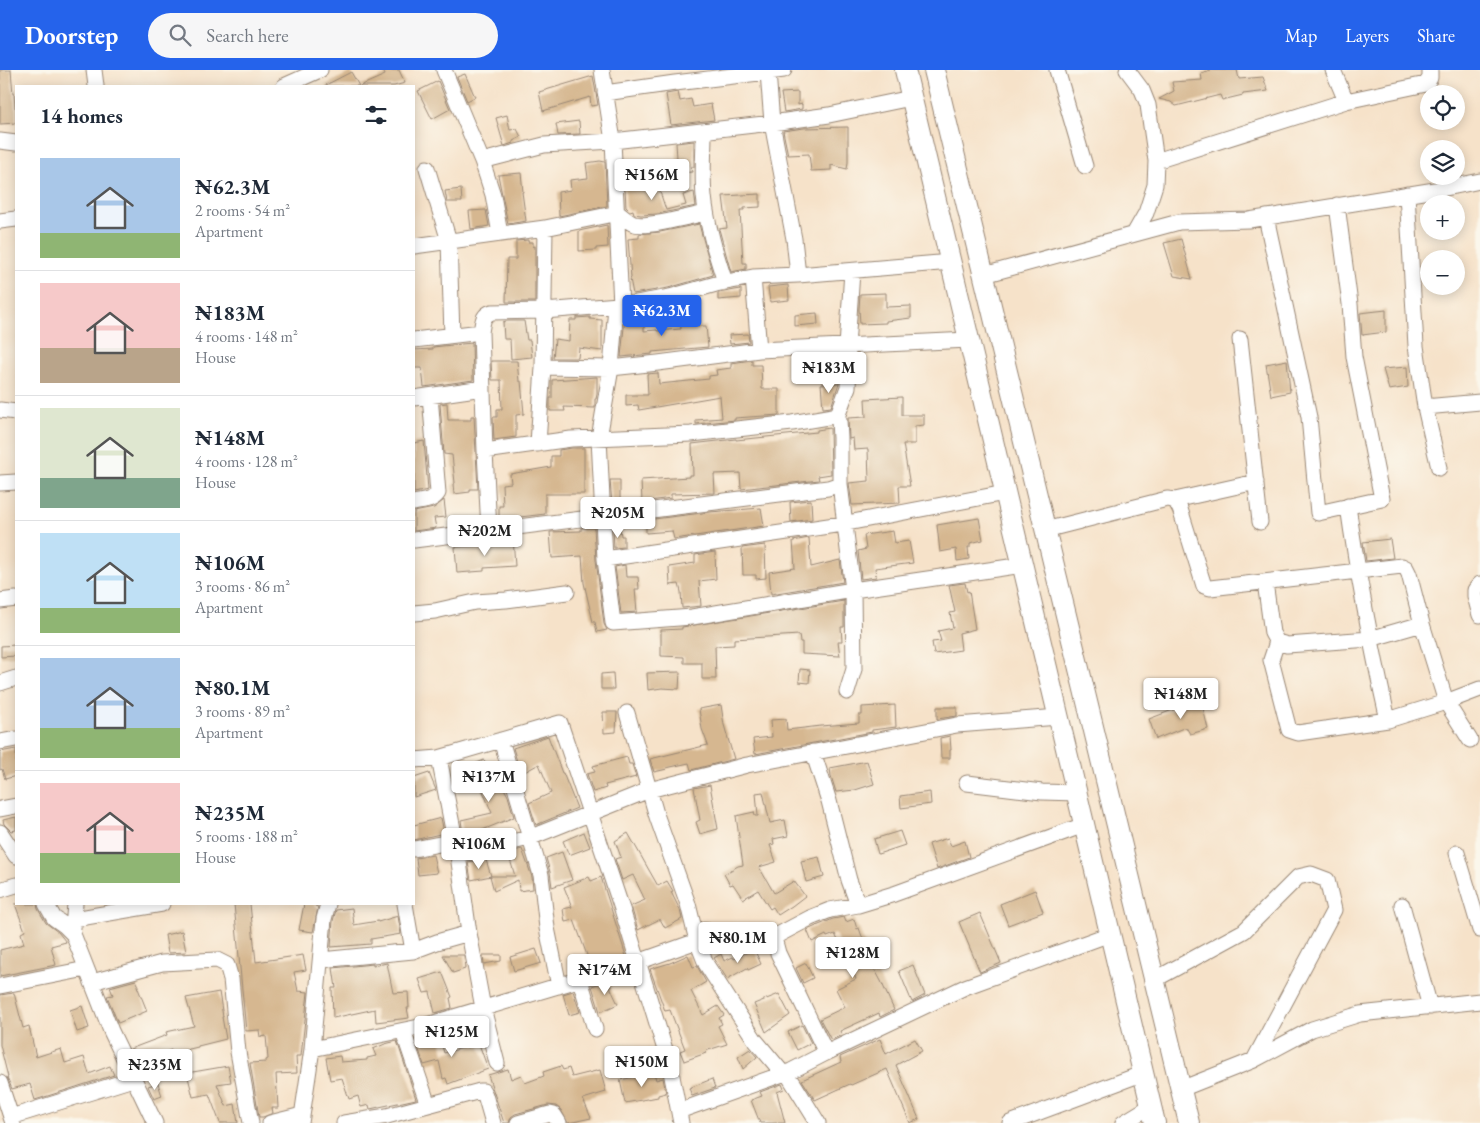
<!DOCTYPE html>
<meta charset="utf-8">
<style>
:root{--surface:#fff;--page:#f6f6f7;--text:#1f2937;--muted:#747a83;--line:#e0e1e3;--accent:#2563eb}
body{margin:0;font-family:"EB Garamond",serif;background:var(--page);color:var(--text);height:100vh;display:flex;flex-direction:column;font-size:19px;white-space:nowrap}
*{box-sizing:border-box;margin:0}
p{font-size:16px;color:var(--muted)}
.icon{flex:none;width:28px;height:28px;fill:none;stroke:currentColor;stroke-width:2;stroke-linecap:round;stroke-linejoin:round}
.map{position:relative;flex:1;overflow:hidden}
.sheet{position:absolute;left:15px;top:15px;width:400px;height:820px;display:flex;flex-direction:column;background:var(--surface);border-radius:0px;box-shadow:0 2px 12px #0003}
.sheet>*{flex:none}
.tools{position:absolute;left:1420px;top:15px;display:grid;gap:10px}
.tools a{display:grid;place-items:center;width:45px;height:45px;border-radius:50%;background:var(--surface);box-shadow:0 2px 12px #0003;font-size:25px}
.price{position:absolute;translate:-50% -42px;padding:0 11px;border-radius:5px;background:#fff;color:#222;font-size:16px;line-height:32px;filter:drop-shadow(0 1px 2px #0008)}
.price::after{content:'';position:absolute;left:50%;top:30px;width:15px;height:11px;margin-left:-8px;background:inherit;clip-path:polygon(0 0,100% 0,50% 100%)}
.price.active{background:var(--accent);color:#fff}
ul{padding:0;list-style:none}
li{display:flex;align-items:center;gap:15px;height:125px;padding:0 25px}
li+li{border-top:1px solid var(--line)}
li span{display:grid;place-items:center;flex:none;width:140px;height:100px;border-radius:0px;color:#555}
li>.icon{margin-inline-start:auto}
span .icon{width:60px;height:60px;fill:#fffc;stroke-width:1}
li b{font-size:21px}
h2{display:flex;justify-content:space-between;align-items:center;height:60px;padding:0 25px;font-size:21px}
header{display:flex;align-items:center;gap:30px;box-sizing:border-box;height:70px;padding:0 25px;background:var(--accent);color:#fff}
header strong{font-size:24px}
nav{display:flex;gap:28px;margin-inline-start:auto;font-size:18px}
.search{width:350px;height:45px;background:var(--page);display:flex;align-items:center;gap:12px;box-sizing:border-box;padding:0 18px;border-radius:28px;color:var(--muted);font-size:19px}
.map>svg:first-child{display:block}
.building{fill:#d6b790}
.lines{fill:none;stroke-linecap:round;stroke-linejoin:round}
.minor-casing{stroke:#988674;stroke-width:17}
.major-casing{stroke:#988674;stroke-width:22}
.minor{stroke:#fff;stroke-width:15}
.major{stroke:#fff;stroke-width:20}
</style>
<header>
<strong>Doorstep</strong>
<div class="search"><svg class="icon" aria-label="search" viewBox="0 0 24 24"><circle cx="10" cy="10" r="6"/><path d="M15 15l6 6"/></svg>Search here</div>
<nav><a>Map</a><a>Layers</a><a>Share</a></nav>
</header>
<div class="map">
<svg width="1480" height="1053" viewBox="0 0 1480 1053">
<rect width="100%" height="100%" fill="#fbf7ec"/>
<filter id="ink" filterUnits="userSpaceOnUse"><feTurbulence type="fractalNoise" baseFrequency=".02" numOctaves="2"/><feDisplacementMap in="SourceGraphic" scale="10" xChannelSelector="R" yChannelSelector="G"/><feConvolveMatrix kernelMatrix="1 2 1 2 8 2 1 2 1" color-interpolation-filters="sRGB"/></filter>
<filter id="wash" filterUnits="userSpaceOnUse"><feTurbulence type="fractalNoise" baseFrequency=".0096" numOctaves="4" result="noise"/><feDisplacementMap in="SourceGraphic" scale="20" xChannelSelector="R" yChannelSelector="G"/><feGaussianBlur stdDeviation="1.12" result="paint"/><feColorMatrix in="noise" values="0 0 0 0 0 0 0 0 0 0 0 0 0 0 0 0 0 1.4 0 .05"/><feComposite in="paint" operator="in"/></filter>
<g filter="url(#wash)">
<rect width="100%" height="100%" fill="#f6e2c9"/>
<g id="blocks">
<path class="building" d="M0 0H11L13 24H14L15 38H16V53L0 54Z
M383 0H399L405 13 394 16H360L385 5Z
M1211 0H1237L1239 9 1263 7 1268 21 1243 24V25L1222 30 1220 25 1176 36 1171 32 1159 29 1174 21 1172 12 1202 10 1201 3Z
M351 2 359 16H324Z
M465 4 475 27 467 31 457 7Z
M593 6 598 35 591 36 590 27 543 41 539 22Z
M438 11 450 39 432 49 418 21Z
M678 22 680 31 691 29 693 37 711 34 714 50 671 55 666 24Z
M798 22V35L802 34V39L784 42 781 23Z
M507 45 510 60 517 59 521 67 513 71V73L504 76 496 48Z
M579 51 580 64 558 65 556 54Z
M848 57V92L847 99 831 95V100L811 101 809 84 788 85 783 61 804 58Z
M694 71V97H691L692 102 678 103 676 73Z
M600 91 605 92 607 136 559 146 558 122 571 120 570 110 588 108 586 93Z
M521 103 523 122H522L526 151 508 154 498 105Z
M657 113 666 140 686 135 683 125 694 122 696 136 657 144 641 145 634 144 633 140 630 141 626 137 625 118 636 116 637 119Z
M461 119 462 132H447L445 121Z
M760 124V137L744 138V140H740L743 193H746V199L731 202 719 159 727 158 723 126Z
M486 140 489 156 471 159 469 141Z
M699 154 713 205 668 218 633 224 630 209 631 208 628 169 639 168V164L660 162Z
M607 155 608 177 596 178V180L579 181V161Z
M1181 169 1192 209 1174 206 1164 173Z
M528 170V172H533V177L535 176V232H506L507 189H516V171Z
M788 215 789 230 770 232 768 217Z
M741 219V228L718 230V223Z
M886 223V237L911 236V248L886 251V253L860 254 859 239 860 224Z
M1386 240V262L1362 265 1360 243Z
M817 243 818 254 795 256V245Z
M695 244 697 256H706L708 277 652 282V284L621 287 625 247 644 246V261L657 260V261L681 259 680 246Z
M590 247V249L602 250V281L579 278 578 288H553L555 269 569 271 570 250H576V248Z
M506 251H524L527 270H530L532 287 511 289 510 269H504L503 252Z
M748 264 749 272 730 274 729 265Z
M472 273 473 310 424 317 422 298H414V280L433 279V277Z
M752 290V295H761L762 319H779V345L735 348V350L696 354V350L722 348 720 326 639 340 638 335 626 336V325H648L647 304 658 303 659 314 709 309V306L717 305 716 300 731 298V293Z
M1287 290 1290 322 1271 326 1266 294Z
M491 291H517L519 311H521L524 344 516 345V367L494 370 493 347H497V339H502L501 310H492Z
M1407 297 1408 317 1389 320 1383 299Z
M597 307V323L596 329H595V338L564 337 565 341H550V328H552V310Z
M839 313 831 337 823 338 821 314Z
M902 327V345H924V355L915 356V374H903L910 416H899L900 433 852 435 849 413 869 411 868 379 854 380 853 368 849 369 848 348 866 347 865 329Z
M447 333 448 350H471V346H474L478 419H470V422L454 424 453 414 455 413 452 385 444 384 440 334Z
M830 358 831 404 818 406 819 410 741 419 740 403 714 404 715 423 671 424V428L642 432 641 410 689 407V405H693L692 374 736 369V370L817 362V360Z
M424 371 428 420 414 423V373Z
M572 378H584V424H545V444L503 449V447H499V436H503L502 414 511 413 510 404 551 397V386H559V380Z
M610 410H620V432H618V434H612Z
M444 430 446 447 434 448 436 458 414 461V442L434 438Z
M811 430 812 449 791 452 790 432Z
M761 438 764 456 674 469 672 461 646 463V450L710 442Z
M979 448 983 470 970 473V477H968L969 489 957 491 956 479 940 482 937 455Z
M581 458H594L596 490 604 554 607 560 597 562 595 552H593L584 513 582 486 552 488 550 462 581 461Z
M613 458H620L621 466H624V477L614 478Z
M893 461 895 473 909 471 913 493 875 498 876 507 861 509 858 481 866 479 864 465Z
M513 467 515 496 484 498V501L457 503 455 477 503 474V468Z
M809 468 811 497 840 490 843 512 771 524 769 502 795 498 793 471Z
M1390 469 1393 488 1366 491 1363 472Z
M765 475 766 508 756 509V505H743L742 478Z
M715 482 716 509 699 511 701 536 682 538 681 522 679 514 670 515 669 497 695 493V485Z
M625 495 626 507H638L639 519H635L637 542 621 543 615 497Z
M965 513 967 522 969 521 975 559 959 563 961 580 934 584 932 572 941 571 938 561 953 558 950 543 955 542 949 515Z
M844 531V557H841L842 571H838L840 586 802 584V572H800L799 565 734 569V575L715 576 716 609H702V593H684V587L661 586V560L682 559V557Z
M16 575V586L1 587V576Z
M800 599 810 600 809 613 799 612Z
M680 602 679 619 662 618 648 620 647 603Z
M613 603 614 619H601V604Z
M1197 627 1201 637 1203 638 1208 659 1190 664 1186 657 1156 669 1149 649 1183 636 1182 632Z
M721 635 724 655 734 689 691 700 689 693 666 698 667 699 654 702 650 689 708 675 702 659 699 639Z
M895 635 896 657 872 660V662L755 684 753 669 772 667 771 650 786 649 787 660 821 656 859 653V645H862V637Z
M937 637H957V646L937 649Z
M603 642H617L616 662 604 663Z
M548 666 562 703H563L577 738 536 755 529 733 551 723 539 694 521 704 513 678Z
M950 666 951 680H950V688H941L940 668Z
M16 679V706L5 709 2 699 0 700V682Z
M627 687 629 694H632L636 707 605 715 606 718 593 722 587 704 595 702 593 696Z
M484 690 492 709 498 707 508 726 514 747 468 766 467 763 463 764 461 750 492 743 472 695Z
M867 691 874 714 855 720 836 722 831 706 830 698Z
M429 703 436 720 414 727V708Z
M710 715 718 759 700 764 696 752 700 750 694 718Z
M763 722 770 753 785 750 788 766 773 769 774 774 770 775 776 792 759 797 774 823 794 811 805 826 792 836 778 845 773 837 770 839 758 820 743 829 733 814 730 815 724 804 738 796 743 795 736 746 754 742 755 746H758L756 723Z
M930 722 931 734 901 738 900 726Z
M16 747V760L11 761 4 754 3 750Z
M441 748 444 763 414 770V755Z
M900 761 905 775 878 784 874 769Z
M584 762 590 777 569 785 563 771Z
M628 763 658 816 667 811 673 821 671 822 680 840 682 849 665 858 660 849 638 860 631 836 645 830 633 805 622 810 615 789 621 787 615 771Z
M948 768 951 776 965 771 969 787 937 799 929 774Z
M522 779 532 807 533 819 519 821 518 810 494 821 490 806H515L508 783Z
M562 782 572 810 552 817 550 802 546 788Z
M433 785 437 803 418 805 416 788Z
M819 787 824 807 806 812 801 791Z
M486 790 491 806 471 810 468 792Z
M589 807 591 811 601 807 626 886 591 896 574 850 565 852 563 839 572 837 564 817Z
M1035 820 1043 842 1008 855 1000 834Z
M15 834H37L38 839 46 853 58 862 66 872 51 876 56 895 0 906V880L24 874 21 863 25 861Z
M234 834H250L256 892 303 885 306 900 294 902 298 921 308 922 301 986H296L297 1003 276 1004 278 1038H272L273 1043 263 1047H259L250 993 266 992V990L268 989 266 966 260 967 259 960 246 961Z
M304 834H315V836L318 837 313 862 299 860Z
M352 838 354 855 378 851V852L398 846 401 864 371 869V874L331 877 333 851 336 840Z
M980 843 1001 893 980 902 959 852Z
M844 847 846 852 854 849 857 859 859 858 869 886 868 887 881 911 894 940 880 947 879 943 840 961 842 965 831 970 820 949 845 937 836 919 856 909 835 864 827 867 826 865 812 872 807 860 833 849Z
M182 861 186 882 168 883 165 865Z
M536 879 541 893 514 901 510 887Z
M754 879 761 894 748 900 747 898 727 909 714 888 721 884 724 891 733 887 734 889Z
M443 885H464L465 899 453 903Z
M483 885H501V891L484 894Z
M688 885 693 897 697 896 706 912 691 921 703 945 718 936 724 945 719 948 722 954 718 956 727 974 705 981 706 983 684 991 680 981 685 979 670 940 665 941 650 899 670 893Z
M387 893 393 923 408 922 409 938H407L409 948 376 952 375 939 333 948 332 918H336L333 898 373 894V896Z
M806 893 813 908 803 913 796 898Z
M913 895 925 925 912 932 899 901Z
M442 902 452 927 450 928 452 938 435 943 430 922 424 923 419 909Z
M136 910 139 916H137L147 941 118 953 107 926 113 925 110 917Z
M610 910 612 917H610L618 934 600 942 592 916Z
M573 921 580 942 569 945 563 924Z
M219 922 223 947H222L226 969 198 976V977L172 983 171 980 136 993 130 979 167 965 166 962 194 956 186 928Z
M14 923 23 958 29 956 36 987 61 979 65 993 84 987 89 1004 110 996 114 1005 35 1030 30 1014 12 1019 7 1007H8L0 975V925Z
M779 924 790 945 766 962 754 934Z
M82 936 89 958 77 962 70 940Z
M802 955 811 973 797 980 788 962Z
M438 962 444 983 479 974 488 999 448 1014 446 1008 443 1009 439 991 424 995 415 968Z
M880 969 886 984 915 969 922 981 896 995 919 1049 910 1053 887 999 851 1015 850 1014 815 1030 802 1010 841 992 840 987Z
M397 971 416 1029 370 1039 369 1035 361 1037 358 1026 349 1029 342 1008 330 1010 326 988 340 986 341 992 367 990V988L376 986 373 979 385 974Z
M750 979 757 987 743 999 738 987Z
M228 996 231 1012 217 1014 226 1036 235 1034 238 1053H220L209 1024 193 1027 187 1003Z
M561 996 563 1000 569 998 572 1007 600 1000 606 1022 583 1029 591 1048 568 1053 561 1040 556 1036 548 1035 515 1044 511 1047 509 1053H504L488 1005 508 999 511 1009 521 1005 525 1013 544 1006 543 1002Z
M654 1003 656 1010 663 1008 666 1023 658 1025V1027L625 1033 620 1010Z
M712 1009 715 1018 692 1026 689 1018Z
M158 1013 162 1026 154 1029 148 1016Z
M782 1014 784 1019 777 1022 785 1053H760L751 1030 762 1026 760 1022Z"/>
</g>
</g>
<g filter="url(#ink)">
<use href="#blocks" fill-opacity="0" stroke="#988674" stroke-width="1"/>
<g class="lines">
<defs>
<path id="minor" d="M94 0 96 16
M444 0 482 91 493 125 500 164
M602 0 613 71 621 235
M1057 0 1085 96
M1127 0 1142 20 1148 35 1156 91 1155 115 1146 143 1134 164
M1333 0 1346 31
M768 2 772 53 794 169 798 205
M284 16 320 0
M605 23 675 13 784 0
M704 61C704 82 702 106 704 126 707 156 716 184 725 212
M0 71 16 73
M482 91 544 75 613 71 772 53 829 45 911 28
M1156 91 1346 31 1426 14 1430 8V0
M427 98 449 171 452 265
M1407 124 1416 276 1425 337 1439 398
M1266 147 1309 347 1318 443 1382 429 1354 287 1350 234 1337 135
M0 151 16 149
M414 176 545 158 618 143C623 147 628 152 634 154 647 158 691 146 706 143
M984 205 1179 152 1249 150 1441 119 1480 111
M753 207 759 280
M616 236 611 298 599 368 605 489 613 553 692 547 853 520 1023 495
M1240 269 1260 452
M414 270 481 262
M543 297 611 298 658 293 759 280 969 270
M414 328 483 318
M1425 337 1480 332
M0 340 16 342
M538 374 543 297 545 158
M485 381 571 369 691 364 792 353 833 346 837 347
M0 413 16 412
M1175 430 1256 412
M414 433C423 431 433 431 438 423L430 326
M1348 436C1358 508 1372 579 1388 650
M1045 460 1167 429 1175 430 1180 439 1204 516 1210 518 1402 496 1406 498 1409 504 1422 554 1446 632 1470 670
M489 461 485 381 481 262C483 252 482 245 492 242L544 241 631 234 670 227 716 214 753 207 798 205 951 192
M414 470 828 418 840 414
M605 489 842 454 1005 423
M1265 512 1272 563 1277 572 1287 575 1370 569 1422 554
M1480 514 1475 520V526L1480 545
M0 531 16 529
M414 543 435 541 475 532 506 530 567 522
M1277 572 1271 590 1289 660 1298 663 1388 650 1446 632 1480 619
M0 613 16 608
M847 622 854 599 853 520 840 414V368L839 350 837 347 848 317 849 294 847 277 852 201
M627 643 657 747 688 834 697 871 706 894 755 970 781 1001 787 1003 818 1053
M501 670 541 805 547 858 559 916
M0 672 16 669
M813 682 829 731 849 810 858 835
M439 688 458 785 469 863
M414 690 439 688 560 653 622 839 670 996 681 1053
M967 713 1042 722 1077 723
M0 739 16 736
M0 762 16 786
M414 779 455 771
M1457 783 1480 860
M458 785 529 768 649 720 747 695 957 655 1059 647
M0 820 16 815
M46 834 54 848 64 855 73 864 111 961 155 1053
M405 834 413 881
M1402 835 1430 937
M74 849 162 834
M73 858 75 834
M695 859 748 868 776 866 810 848 830 840 858 835 894 824 1084 755
M776 866 775 872 778 883 826 983
M321 890 413 881 437 872 469 863 483 938 497 993
M580 910 595 959
M1154 910 1244 861 1298 807 1311 804 1327 810 1334 840 1254 990
M92 912 162 893 217 890 227 895 231 909 238 982 251 1053
M0 916 86 899
M403 961 428 1035
M312 979 424 956 638 892 697 871
M0 1013 13 1053
M1181 1019 1254 990 1312 959 1360 944 1480 931
M679 1041 791 1001 826 983 965 917 1110 864
M11 1047 133 1009
M270 1053 302 1045
M301 1053 312 979 324 849 328 834
M344 1053 387 1046 480 1021H483L485 1025 493 1053
M518 1053 550 1044 554 1045 559 1053
M1010 1053 1144 1003
M1123 1053 1151 1036"/>
<path id="major" d="M905 0 1155 1053
M934 0 1189 1053"/>
</defs>
<use href="#minor" class="minor-casing"/>
<use href="#major" class="major-casing"/>
<use href="#minor" class="minor"/>
<use href="#major" class="major"/>
</g>
</g>
</svg>
<div class="tools">
<a><svg class="icon" aria-label="locate" viewBox="0 0 24 24"><circle cx="12" cy="12" r="6"/><path d="M12 2v4M12 18v4M2 12h4M18 12h4"/></svg></a>
<a><svg class="icon" aria-label="layers" viewBox="0 0 24 24"><path d="M12 4l9 5-9 5-9-5zM3 14l9 5 9-5"/></svg></a>
<a>+</a>
<a>−</a>
</div>
<b class="price" style="left:652px;top:131px">₦156M</b>
<b class="price active" style="left:662px;top:267px">₦62.3M</b>
<b class="price" style="left:829px;top:324px">₦183M</b>
<b class="price" style="left:618px;top:469px">₦205M</b>
<b class="price" style="left:485px;top:487px">₦202M</b>
<b class="price" style="left:1181px;top:650px">₦148M</b>
<b class="price" style="left:489px;top:733px">₦137M</b>
<b class="price" style="left:479px;top:800px">₦106M</b>
<b class="price" style="left:738px;top:894px">₦80.1M</b>
<b class="price" style="left:853px;top:909px">₦128M</b>
<b class="price" style="left:605px;top:926px">₦174M</b>
<b class="price" style="left:452px;top:988px">₦125M</b>
<b class="price" style="left:642px;top:1018px">₦150M</b>
<b class="price" style="left:155px;top:1021px">₦235M</b>
<section class="sheet">
<h2>14 homes<svg class="icon" aria-label="filters" viewBox="0 0 24 24"><path d="M4 7h16M4 17h16"/><circle cx="9" cy="7" r="2"/><circle cx="15" cy="17" r="2"/></svg></h2>
<ul>
<li><span style="background:linear-gradient(#a9c7e8 75%,#8fb573 0)"><svg class="icon" aria-label="home" viewBox="0 0 24 24"><path d="M3 11l9-7 9 7M6 9v11h12V9"/></svg></span><div><b>₦62.3M</b><p>2 rooms · 54 m²</p><p>Apartment</p></div></li>
<li><span style="background:linear-gradient(#f6c9c9 65%,#b9a48a 0)"><svg class="icon" aria-label="home" viewBox="0 0 24 24"><path d="M3 11l9-7 9 7M6 9v11h12V9"/></svg></span><div><b>₦183M</b><p>4 rooms · 148 m²</p><p>House</p></div></li>
<li><span style="background:linear-gradient(#dfe7d0 70%,#7fa58c 0)"><svg class="icon" aria-label="home" viewBox="0 0 24 24"><path d="M3 11l9-7 9 7M6 9v11h12V9"/></svg></span><div><b>₦148M</b><p>4 rooms · 128 m²</p><p>House</p></div></li>
<li><span style="background:linear-gradient(#bfe0f5 75%,#8fb573 0)"><svg class="icon" aria-label="home" viewBox="0 0 24 24"><path d="M3 11l9-7 9 7M6 9v11h12V9"/></svg></span><div><b>₦106M</b><p>3 rooms · 86 m²</p><p>Apartment</p></div></li>
<li><span style="background:linear-gradient(#a9c7e8 70%,#8fb573 0)"><svg class="icon" aria-label="home" viewBox="0 0 24 24"><path d="M3 11l9-7 9 7M6 9v11h12V9"/></svg></span><div><b>₦80.1M</b><p>3 rooms · 89 m²</p><p>Apartment</p></div></li>
<li><span style="background:linear-gradient(#f6c9c9 70%,#8fb573 0)"><svg class="icon" aria-label="home" viewBox="0 0 24 24"><path d="M3 11l9-7 9 7M6 9v11h12V9"/></svg></span><div><b>₦235M</b><p>5 rooms · 188 m²</p><p>House</p></div></li>
</ul>
</section>
</div>
